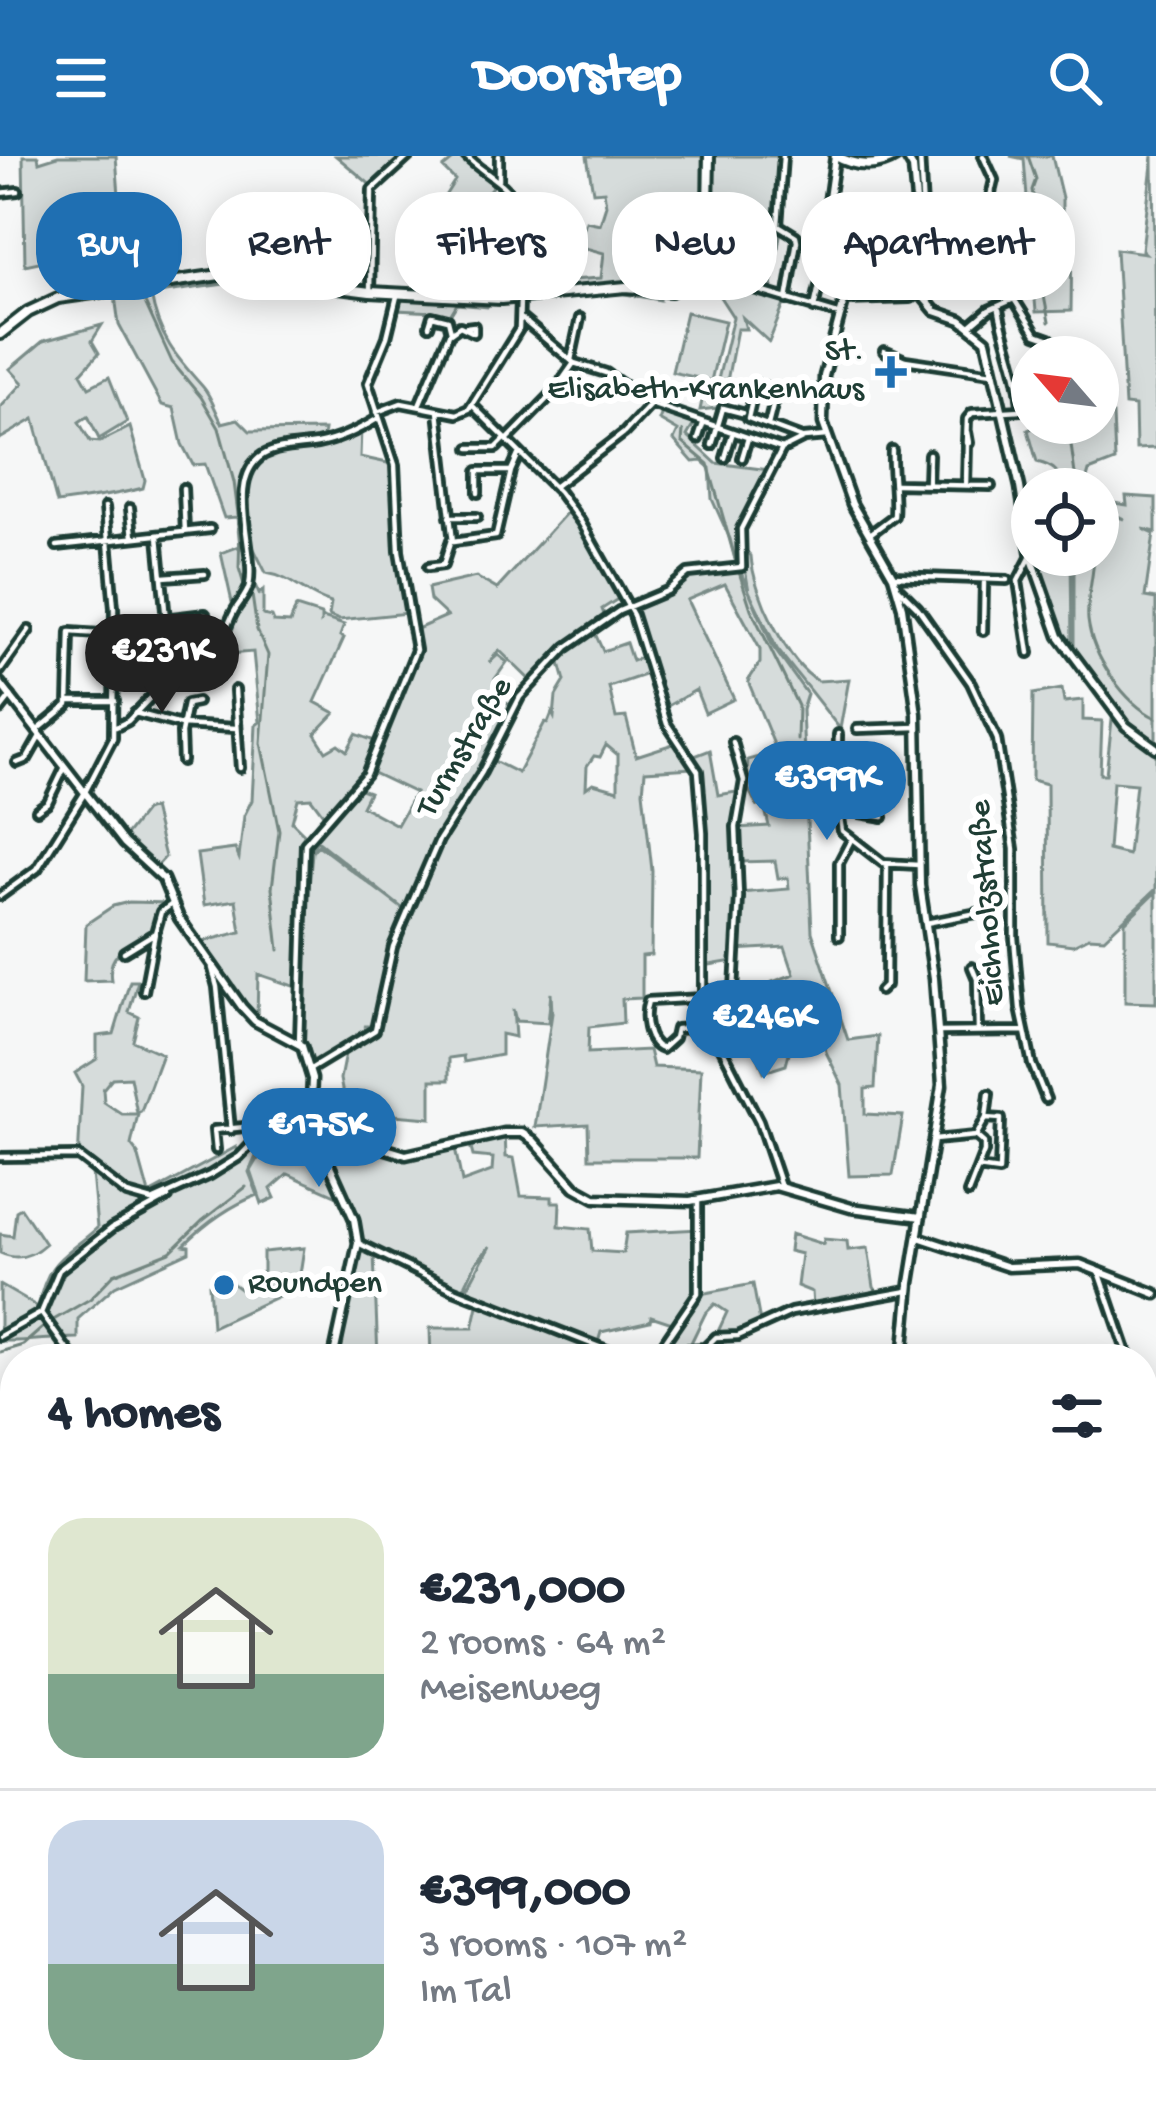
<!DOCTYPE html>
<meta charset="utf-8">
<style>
:root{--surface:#fff;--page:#f2f2f3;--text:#1f2937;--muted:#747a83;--line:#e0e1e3;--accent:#1f6fb2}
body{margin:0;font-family:"Gochi Hand",sans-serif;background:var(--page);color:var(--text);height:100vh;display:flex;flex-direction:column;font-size:45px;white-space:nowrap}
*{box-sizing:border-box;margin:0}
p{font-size:39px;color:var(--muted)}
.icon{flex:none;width:66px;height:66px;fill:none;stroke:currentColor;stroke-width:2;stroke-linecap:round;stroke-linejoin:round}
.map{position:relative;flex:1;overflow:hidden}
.details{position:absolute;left:0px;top:1188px;width:1158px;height:771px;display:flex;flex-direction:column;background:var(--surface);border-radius:48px 48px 0 0;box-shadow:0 6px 30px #0003}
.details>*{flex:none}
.banner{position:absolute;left:36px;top:36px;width:1086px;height:108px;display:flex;gap:24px}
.needle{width:78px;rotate:298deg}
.fabs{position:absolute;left:1011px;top:180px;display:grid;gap:24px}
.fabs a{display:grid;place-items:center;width:108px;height:108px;border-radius:50%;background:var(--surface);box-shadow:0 6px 30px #0003;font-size:60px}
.price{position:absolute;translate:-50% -102px;padding:0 27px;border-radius:42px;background:var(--accent);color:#fff;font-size:39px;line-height:78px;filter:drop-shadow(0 3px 6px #0008)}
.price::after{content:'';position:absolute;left:50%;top:72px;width:36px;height:27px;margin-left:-18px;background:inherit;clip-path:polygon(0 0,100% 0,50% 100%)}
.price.active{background:#222;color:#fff}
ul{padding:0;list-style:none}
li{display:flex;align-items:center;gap:36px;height:300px;padding:0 48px}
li+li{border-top:3px solid var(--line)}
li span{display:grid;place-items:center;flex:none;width:336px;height:240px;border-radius:36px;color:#555}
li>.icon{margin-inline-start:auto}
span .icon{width:144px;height:144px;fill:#fffc;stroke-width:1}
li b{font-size:51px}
h2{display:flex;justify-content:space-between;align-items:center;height:144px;padding:0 48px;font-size:51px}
.tag{padding:0 42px;border-radius:48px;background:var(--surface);box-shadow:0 6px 30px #0003;font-size:42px;line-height:108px}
.tag.active{background:var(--accent);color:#fff}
header{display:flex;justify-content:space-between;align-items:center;height:156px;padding:0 48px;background:var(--accent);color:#fff;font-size:54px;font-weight:700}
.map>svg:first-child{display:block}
.green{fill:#d6dcdb;stroke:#7a8c88;stroke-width:3;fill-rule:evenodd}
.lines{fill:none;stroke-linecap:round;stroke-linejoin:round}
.stream{stroke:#72857f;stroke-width:3}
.minor-casing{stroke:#1f3d34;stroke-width:14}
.tertiary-casing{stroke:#1f3d34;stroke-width:15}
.secondary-casing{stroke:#1f3d34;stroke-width:16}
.minor{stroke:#fff;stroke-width:4.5}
.tertiary{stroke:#fff;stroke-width:6}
.secondary{stroke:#fff;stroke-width:8}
.poi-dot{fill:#1f6fb2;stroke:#fff;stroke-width:4.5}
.labels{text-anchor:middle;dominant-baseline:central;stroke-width:12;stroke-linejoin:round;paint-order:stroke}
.poi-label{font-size:33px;fill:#1f3d34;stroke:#fff;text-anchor:end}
.street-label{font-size:33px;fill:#1f3d34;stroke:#fff}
</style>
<header><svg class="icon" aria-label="menu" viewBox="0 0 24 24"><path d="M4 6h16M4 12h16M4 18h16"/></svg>Doorstep<svg class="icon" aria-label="search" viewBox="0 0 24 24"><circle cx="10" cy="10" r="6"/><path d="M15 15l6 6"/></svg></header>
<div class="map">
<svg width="1156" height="1958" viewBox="0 0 1156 1958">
<rect width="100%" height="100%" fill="#f6f7f7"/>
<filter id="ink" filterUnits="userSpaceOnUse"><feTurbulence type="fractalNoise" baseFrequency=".00833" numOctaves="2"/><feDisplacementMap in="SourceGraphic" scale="24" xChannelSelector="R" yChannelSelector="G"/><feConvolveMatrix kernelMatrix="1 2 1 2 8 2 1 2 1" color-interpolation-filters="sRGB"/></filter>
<g filter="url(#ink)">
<path class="green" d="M23 0H38L39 6 58 0H116L121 66 129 93 93 99 110 82 109 68H94V75L80 80 82 97 25 109Z
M336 0H405L373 31Z
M458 0H464L496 26 486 38 488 47 477 66 485 72 473 96 496 113 492 138 449 136 471 83 456 72 465 59 443 43 455 24 443 12Z
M587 0H707L702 106 674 132 660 133V144L625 138 622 129 553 136 555 125 601 122 604 97 578 90 586 65 600 68 606 49 604 35 593 36Z
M711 0H782L776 70 781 73 771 137C751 131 721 128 711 107Z
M1010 0H1052L1062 42V90L1072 83 1071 155 1036 156 1024 3Z
M1153 0 1156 292 1136 293 1135 250 1125 249 1116 93 1145 97 1142 94Z
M213 109 315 124 324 133 232 127 151 138C158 181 177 202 203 231 211 240 216 256 222 267L238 263 250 275 324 274 322 289 361 273 360 301 392 308 397 395 408 457 339 464 329 460 331 447C305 440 293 421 266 417L250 385 247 434 234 455 221 397 240 390 237 361 224 362 205 308 193 309 182 288 174 252 162 249 119 169 115 140 214 120Z
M727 128 785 146 769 186 743 162 746 173H737L724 241 717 252 700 254 702 245 715 236 733 161 720 141Z
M402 141 490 145 487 151 457 148 449 161 435 156 397 154Z
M686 156 725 165 711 225 672 216Z
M102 169 92 185 99 197 81 217 89 231 109 221 127 266 99 283 88 260 79 266 90 285 100 286 130 271 145 324 143 332C113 340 87 342 57 347L34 263 0 283V252L23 227 10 213 43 185Z
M663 254 694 268 687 280 716 307 769 314 742 368 739 388 751 400C753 435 787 508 818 525L849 523 840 573 777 493 749 435 741 390V411H737L730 383 712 343 710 312 702 305 693 306 674 284 678 275 659 264Z
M1098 259H1113L1115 305 1089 315 1084 333H1062C1061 315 1053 310 1037 306L1028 274 1045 267H1098Z
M1126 340 1156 342V376L1143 373 1154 378 1145 441 1156 443V589L1130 570 1074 497V399H1098V361L1105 356 1124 363 1105 353 1114 347 1127 349Z
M570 353 621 441 602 453 605 461 556 497 531 525 499 494 489 507 498 499 507 506 495 523 507 533 501 543 513 550 490 603 518 617 545 566 548 567 552 557 554 561 556 540 565 525 558 500 593 473 603 495 626 487 632 505 646 500 650 517 609 531 616 562 626 561 636 600 676 587 694 612 645 615 643 635 652 714 651 799 642 800V842L622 843 623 867 589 871 588 897 649 894 653 911 701 913 697 1002H589L588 968 535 971 552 857 551 837 548 867 516 865 513 853 515 881 501 878V899L464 906 463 900 449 902V924H431V962L394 959 391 989 327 973 330 957 346 955 340 923 346 893 376 877 391 802H387L372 870H364L374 872 311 910 303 885 305 693 310 682 316 686 310 696 309 732 312 696 318 689 407 756 311 680 358 632 369 636 362 650 397 669 415 637 369 615 419 492 417 473 447 460 430 444 428 432 476 421 497 433ZM606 589 618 599V634L593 627 586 632 587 610 594 600 600 601Z
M1042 399H1071L1072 492 1060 477 1034 403Z
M740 414 773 491 807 538 802 554 812 776 848 884 878 880 875 932 865 933V958L903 960 893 1019 849 1020 842 929 826 896 822 877H794L786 909 764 916 756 898 762 895 757 882 760 878 755 868 749 870 740 852 770 841 772 826 794 818 785 791 735 794 736 766 733 805 704 810C704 762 715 638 692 601L710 594 718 639 742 635 734 671 739 743 740 737 789 733 788 722H778L775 705 738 706 737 672 769 670 764 649 757 650 746 628 748 604 777 596 748 525 760 507V493L725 428 687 444 734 543 705 557 696 534 664 552 632 451 668 436 688 418Z
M251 420 259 438 263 434V459L272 461 274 466 290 467 296 451 321 459V465L323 462 344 469 340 480 344 482 315 546 335 557 315 578 326 595 338 588 347 595 356 578 380 587 357 627 325 661 311 642 298 643 292 666 307 681 301 697 299 832 258 818 257 863 235 838 201 786 241 776 236 744 204 749 197 698 235 693 239 702 244 660 252 644 256 569 260 566 253 496 228 498 223 490C229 466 250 444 251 420Z
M1062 533 1064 546 1083 544V564L1102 565 1100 618H1106L1113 555 1131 578 1156 593V733L1104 782 1089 781 1073 789 1048 786 1047 628 1032 624 1033 538ZM1113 626 1136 628 1128 699 1108 694Z
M153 652 165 701 157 710 162 727 119 688 145 655Z
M1156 736V847L1125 846V766Z
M129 746 169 747 160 755 153 777C131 789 106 795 111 824L84 825 86 768 113 750Z
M130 825H138L129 856 139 861 133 885 162 898 141 955 137 957 130 921 112 922 103 933 104 946 122 958H138L131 989 138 998 149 1038 236 991 241 1000 269 971 249 1016 258 1039C229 1050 205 1068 184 1089L189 1090V1096L115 1130 78 1163V1182C51 1182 27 1186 0 1185V1129L38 1151C48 1102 62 1103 97 1072L92 1017 78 1005 82 930 75 917 97 903V880L114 878Z
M299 967 309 968 342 1042 288 1018 271 1033 275 1042 262 1048 251 1015 268 986 271 970Z
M323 977 397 1000 411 1001 455 992 462 1026 492 1015 493 1002 473 1000 470 989 505 977 506 1001 514 1002 521 1040 552 1041V1046H560L559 1070 590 1073 592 1095 623 1097 626 1077 699 1073 696 1136 675 1168 651 1160 650 1165 601 1176 597 1190 582 1185V1203H431L430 1172H473L480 1141 465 1136 490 1090 476 1107 462 1136 359 1087 350 1048 320 981Z
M21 1052 45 1088C31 1101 17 1105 0 1097V1078L13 1080 16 1055Z
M791 1078 823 1088 824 1083 847 1085 848 1094 868 1092 874 1131 879 1139 813 1150 812 1136 797 1130 801 1098 789 1095Z
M359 1090 374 1097 378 1203H335Z
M304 1092 298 1131 212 1171 209 1128 225 1122 240 1133 263 1115V1096Z
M753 1128 760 1166 736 1179 716 1180 727 1156 715 1148 705 1158 688 1193 663 1194 700 1138Z
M1143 1322 1156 1323V1646L1143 1645Z
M15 1575V1944H56L48 1958H0V1883L12 1886 0 1846V1623L6 1625 7 1594Z
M1143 1759 1156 1760V1911L1144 1930 1156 1944V1958H1079L1080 1944H1143Z
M211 1944H365L324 1958H212Z
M873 1944H994L986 1958H876Z"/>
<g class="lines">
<path class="stream" d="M702 0 703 91
M1028 0 1036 23 1032 34 1041 85 1036 98 1049 166
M142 140 172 206 201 241 219 272 234 326 240 374 239 412 245 432
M1068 267 1077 333
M683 275 682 286 708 308 737 410
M1094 399C1094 420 1086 443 1088 464 1092 500 1124 547 1156 562
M739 416 751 453 798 550 797 584
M252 439 257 474 268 499 261 587 279 675 272 732 279 794
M50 1166 90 1143 114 1118 170 1096 202 1065 246 1031
M0 1196 23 1189 47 1168
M1143 1830 1156 1848"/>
<defs>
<path id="minor" d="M466 0C476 10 486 16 497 25 539 57 517 103 501 142
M499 0V24
M783 0 778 69 796 80 797 85 787 144
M0 37 18 35
M923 66 983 63
M704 108 712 117 727 125 841 159
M937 133 982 132 992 116 984 66 994 24 983 0
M83 135 123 128 118 94
M370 136 372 34 409 0
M845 144 910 142 935 133 924 73 920 0
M814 152 821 121
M522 163 574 207 606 217 646 245
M429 170 432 160 448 164 451 176
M970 170 989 154 1014 143 1036 178 1050 183
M884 195 905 204 992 217
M571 204 580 162
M419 249 449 178 460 170 474 177V170L466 171
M472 249 559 336 581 366 633 459 667 568 698 615 703 677V842L711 871 759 965 781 1030
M438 255 453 386 496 380 511 315 519 297
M377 256 401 247 457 258 469 253 519 173 520 143
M768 269 777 234 756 228 748 262 802 282
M967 276 969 287H966L967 263 972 257 1021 254C1020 218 1005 188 999 154
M698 283 703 268
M507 284 553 237 574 207
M712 289 723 252 742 257
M470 292H496L503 285
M725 302 732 279
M742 302 748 282
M896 328 991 330
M928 328 929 298
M966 328 967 287
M555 330 624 277 651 248 782 293
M183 332 185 376
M478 337V315H511
M130 352 133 381
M449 361H477
M870 378 894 360C896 336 891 318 892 294
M158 380 166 464
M57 390 210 373
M428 411 443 409 451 384
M893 420 1007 424
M163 421 205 418
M899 433 918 452 971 527 997 583 1014 693V781L1020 852 1032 908 1046 943
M115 469 205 458
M983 475 984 427
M144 493 147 499 168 505 174 517
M1029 497 1018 425 1031 400
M0 515 29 474
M235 534 240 612
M69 545H115
M0 554 11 540
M135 557 181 569 236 572
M116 571 128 565 174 517 218 497C223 483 227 468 235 454 239 447 247 439 249 430 257 395 224 324 263 299 279 290 299 291 317 288 338 284 359 274 377 263
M39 573 68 549 70 476 115 479
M857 573 917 571
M838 578 837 642 842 675 883 707 919 709
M182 605 181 577 187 548 197 546
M17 607 27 603 40 580
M840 624 876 630
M838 653 883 661
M37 654 48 646 64 613
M0 740 37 713 84 638 113 582 114 452 105 351
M926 767 977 757
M839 780V707L850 686
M124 796 155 777 161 756 172 748
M972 811 977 823 978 875
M212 812 217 831 231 974
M144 835 155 777
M880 835 886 829 887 708
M703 842 648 845C643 860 646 887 662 893L674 882 676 873 711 871
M708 861 733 852 739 741 736 671 744 625 733 586
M939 876 1024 875
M299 887 305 688 366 618 416 494 399 395 395 309 368 227 387 181 397 140
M309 914 375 874 393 791 419 730 439 684 482 616 520 541 567 491 619 455 667 435 688 417 742 411 741 373 782 293 804 282 827 280
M976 980 986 962 989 938
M934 984 976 980 984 987V996L968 1037
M216 994 214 974 265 969
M0 1001 78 1000 127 1038 152 1045 210 1019 239 1001 271 968 310 965
M978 1012 999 1015 1001 963 986 962
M358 1087 454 1134 630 1203
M1100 1118 1129 1203
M41 1157 59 1114 112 1072 168 1041
M41 1157 74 1203
M0 1180 41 1157
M661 1195 705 1192 716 1181 738 1180 791 1156 908 1135
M653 1203 698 1137V1044
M0 1323 15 1325
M0 1478 15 1459
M1143 1704 1156 1746
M1143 1765 1156 1753
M1143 1844 1156 1860
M548 1944 552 1958
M699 1944V1958
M871 1944 873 1958
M615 1952 616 1958
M574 1953 575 1958
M50 1958 59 1944
M106 1958 139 1944
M402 1958 403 1944
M737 1958 738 1944
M762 1958 776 1951"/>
<path id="tertiary" d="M835 0 825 71 829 91 848 130 824 220 823 267 852 348 893 420 902 451 917 558 920 729 934 822 942 929 910 1127 903 1203
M906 0 913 12 925 143 935 155 961 164 986 184 1020 331 1031 400 1059 480 1126 570 1156 592
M0 527 124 687 163 723 179 762 242 851 255 865 302 890 312 923 310 965 354 1063 358 1087 333 1203
M315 971 406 999 504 977H522L533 984 575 1031 595 1042 690 1045 776 1030 851 1052 921 1061
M918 1081 1008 1111 1080 1108 1156 1138
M474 1944V1958
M655 1958 672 1944"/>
<path id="secondary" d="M836 0C855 11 878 12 896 0
M0 178 28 156 58 142 227 118 370 136 501 143 626 131 671 135 694 121 707 103 709 0"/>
</defs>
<use href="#minor" class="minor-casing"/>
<use href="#tertiary" class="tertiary-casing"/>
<use href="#secondary" class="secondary-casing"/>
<use href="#minor" class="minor"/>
<use href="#tertiary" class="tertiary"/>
<use href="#secondary" class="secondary"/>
</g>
</g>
<g class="poi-dot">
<path d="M885 198h12v12h12v12h-12v12h-12v-12h-12v-12h12z"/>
<circle cx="224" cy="1129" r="12"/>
</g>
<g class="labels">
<g class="poi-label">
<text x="864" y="197">St.<tspan x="864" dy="38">Elisabeth-Krankenhaus</tspan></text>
<text x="248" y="1129" text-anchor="start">Roundpen</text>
</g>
<g class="street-label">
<text transform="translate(466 592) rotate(-59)">Turmstraße</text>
<text transform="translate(989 747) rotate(-94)">Eichholzstraße</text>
</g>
</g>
</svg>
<div class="fabs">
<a><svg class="needle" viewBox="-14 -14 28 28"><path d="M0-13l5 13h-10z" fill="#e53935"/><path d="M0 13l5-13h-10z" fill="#747a83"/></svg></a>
<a><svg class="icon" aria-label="locate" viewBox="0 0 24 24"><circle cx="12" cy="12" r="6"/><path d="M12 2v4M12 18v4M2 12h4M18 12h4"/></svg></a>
</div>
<b class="price active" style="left:162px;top:560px">€231K</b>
<b class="price" style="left:827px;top:687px">€399K</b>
<b class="price" style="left:764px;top:926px">€246K</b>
<b class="price" style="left:319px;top:1034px">€175K</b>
<div class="banner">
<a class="tag active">Buy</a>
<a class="tag">Rent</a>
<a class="tag">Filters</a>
<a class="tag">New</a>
<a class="tag">Apartment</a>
</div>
<section class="details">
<h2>4 homes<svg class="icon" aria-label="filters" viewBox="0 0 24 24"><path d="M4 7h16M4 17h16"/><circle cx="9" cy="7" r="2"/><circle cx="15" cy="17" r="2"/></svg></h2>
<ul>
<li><span style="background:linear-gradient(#dfe7d0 65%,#7fa58c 0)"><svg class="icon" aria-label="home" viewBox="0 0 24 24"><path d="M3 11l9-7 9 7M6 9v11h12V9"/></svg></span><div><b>€231,000</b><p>2 rooms · 64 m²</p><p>Meisenweg</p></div></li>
<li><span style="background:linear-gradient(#c9d6e8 60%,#7fa58c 0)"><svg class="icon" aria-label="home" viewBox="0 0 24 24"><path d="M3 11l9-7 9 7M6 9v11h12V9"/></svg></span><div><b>€399,000</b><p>3 rooms · 107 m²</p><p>Im Tal</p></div></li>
</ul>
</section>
</div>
